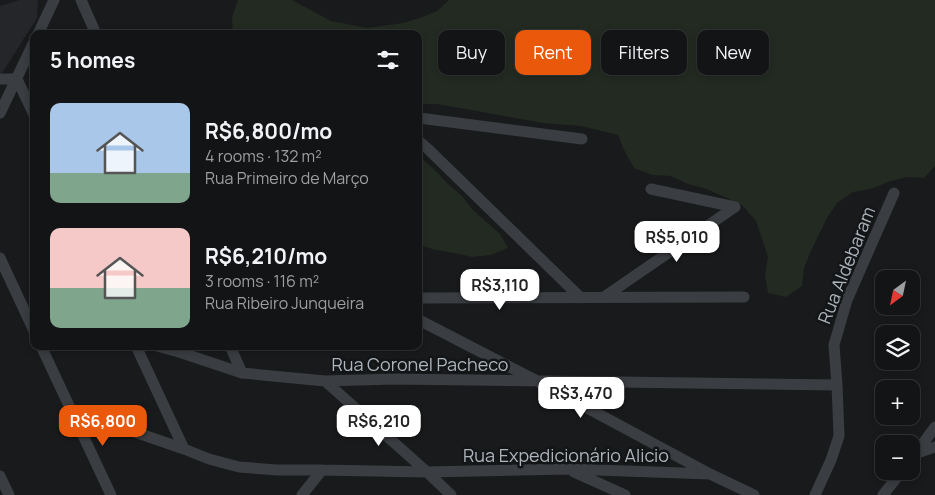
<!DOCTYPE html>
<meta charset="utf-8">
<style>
:root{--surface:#131415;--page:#202122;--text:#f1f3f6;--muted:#9d9ea0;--line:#323334;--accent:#ea580c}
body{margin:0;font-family:Manrope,sans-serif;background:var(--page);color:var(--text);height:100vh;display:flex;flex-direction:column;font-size:19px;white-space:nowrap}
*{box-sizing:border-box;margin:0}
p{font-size:16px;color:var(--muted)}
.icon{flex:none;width:28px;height:28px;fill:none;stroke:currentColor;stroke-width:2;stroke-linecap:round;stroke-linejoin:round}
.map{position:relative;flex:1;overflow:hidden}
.side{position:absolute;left:30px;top:30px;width:392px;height:320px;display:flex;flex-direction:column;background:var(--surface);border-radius:10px;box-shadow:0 2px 8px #0003,0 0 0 1px var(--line)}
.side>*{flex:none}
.hud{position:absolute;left:438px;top:30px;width:422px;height:45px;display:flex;gap:10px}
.needle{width:32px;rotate:213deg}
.tools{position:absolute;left:875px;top:270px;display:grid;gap:10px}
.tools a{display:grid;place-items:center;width:45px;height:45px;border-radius:10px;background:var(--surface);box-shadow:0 2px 8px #0003,0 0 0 1px var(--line);font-size:25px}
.price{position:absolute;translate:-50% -42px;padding:0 11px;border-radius:10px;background:#fff;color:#222;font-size:16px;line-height:32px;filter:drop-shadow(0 1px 2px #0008)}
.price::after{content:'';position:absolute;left:50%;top:30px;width:15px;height:11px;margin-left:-8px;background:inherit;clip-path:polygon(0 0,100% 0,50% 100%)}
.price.on{background:var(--accent);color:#fff}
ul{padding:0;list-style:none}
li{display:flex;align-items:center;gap:15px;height:125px;padding:0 20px}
li span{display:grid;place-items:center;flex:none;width:140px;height:100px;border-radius:10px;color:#555}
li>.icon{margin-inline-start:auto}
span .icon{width:60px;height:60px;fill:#fffc;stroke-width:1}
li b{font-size:21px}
h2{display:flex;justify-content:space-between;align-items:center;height:60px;padding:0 20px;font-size:21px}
.chip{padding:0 18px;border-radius:10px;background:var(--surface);box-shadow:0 2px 8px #0003,0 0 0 1px var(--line);font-size:18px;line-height:45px}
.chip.on{background:var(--accent);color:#fff}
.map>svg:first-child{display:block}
.built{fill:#252629}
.grass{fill:#222a21}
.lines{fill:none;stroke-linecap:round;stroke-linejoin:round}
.minor{stroke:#3a3d41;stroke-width:11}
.labels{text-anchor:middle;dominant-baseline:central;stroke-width:5;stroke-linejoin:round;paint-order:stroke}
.street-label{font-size:18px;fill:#acb4bc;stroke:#141517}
</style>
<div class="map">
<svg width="935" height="495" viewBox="0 0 935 495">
<rect width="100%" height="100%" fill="#191a1c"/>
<path class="built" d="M20 0H38L37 18 2 73H0V6Z"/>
<path class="grass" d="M238 0H292L331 21 367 28 403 23 420 18 437 11 449 0H935V166L924 178 906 177 888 182 871 189 853 192 837 203 827 218 811 251 804 268 802 286 786 297 768 293 765 275 768 257 756 221 742 205 707 189 688 184 671 176 652 175 634 168 625 152 618 135 581 126 543 123 437 104H419V34H233L232 17Z
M419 156 436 171 448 184 462 196 473 210 500 234 508 248 491 255 472 257 454 253 436 250 419 245Z"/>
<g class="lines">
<path class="minor" d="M81 0 96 34
M38 34 54 0
M0 79H17L34 115
M0 113 34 42
M419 118 582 139
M419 141 428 149 581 298
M651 189 735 207
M0 258 34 331
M604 297 735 207
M419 298 744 297
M419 320 539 382 710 474 754 495
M41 346 111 495
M136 346 184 449
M157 346 179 352 242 373 325 381 394 379 837 385
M230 346 242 373
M325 381 427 472 451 495
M71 410 184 449 209 459 239 467 277 470H322L427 472 568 469 710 474
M917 453 935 447
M911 460 935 427
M574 472 625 495
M0 476 9 495
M302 495 322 470
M815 495 831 460 839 436 837 385 834 345 847 300 894 193
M883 495 902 471"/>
</g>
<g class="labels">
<g class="street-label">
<text transform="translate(846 265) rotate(-68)">Rua Aldebaram</text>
<text x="420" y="364">Rua Coronel Pacheco</text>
<text x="566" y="455">Rua Expedicionário Alicio</text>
</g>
</g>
</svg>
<div class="tools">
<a><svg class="needle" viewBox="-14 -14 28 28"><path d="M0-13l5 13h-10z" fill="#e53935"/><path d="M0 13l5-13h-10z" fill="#9d9ea0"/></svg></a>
<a><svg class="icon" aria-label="layers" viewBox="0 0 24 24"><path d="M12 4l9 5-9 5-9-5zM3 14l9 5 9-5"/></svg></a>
<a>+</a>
<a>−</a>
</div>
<b class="price" style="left:677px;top:263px">R$5,010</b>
<b class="price" style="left:500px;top:311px">R$3,110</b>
<b class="price" style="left:581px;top:419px">R$3,470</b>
<b class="price on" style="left:103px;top:447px">R$6,800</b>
<b class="price" style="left:379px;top:447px">R$6,210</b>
<div class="hud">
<a class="chip">Buy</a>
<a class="chip on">Rent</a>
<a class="chip">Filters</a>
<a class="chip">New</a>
</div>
<section class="side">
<h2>5 homes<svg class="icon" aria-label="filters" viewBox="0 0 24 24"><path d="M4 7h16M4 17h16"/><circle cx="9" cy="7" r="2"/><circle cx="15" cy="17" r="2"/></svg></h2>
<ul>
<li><span style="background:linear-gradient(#a9c7e8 70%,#7fa58c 0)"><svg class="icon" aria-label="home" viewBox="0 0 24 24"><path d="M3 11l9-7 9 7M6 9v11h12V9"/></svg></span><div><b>R$6,800/mo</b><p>4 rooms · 132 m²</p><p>Rua Primeiro de Março</p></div></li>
<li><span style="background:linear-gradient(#f6c9c9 60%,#7fa58c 0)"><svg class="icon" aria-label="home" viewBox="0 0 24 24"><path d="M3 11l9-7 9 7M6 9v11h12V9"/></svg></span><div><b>R$6,210/mo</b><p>3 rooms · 116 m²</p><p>Rua Ribeiro Junqueira</p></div></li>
</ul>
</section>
</div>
